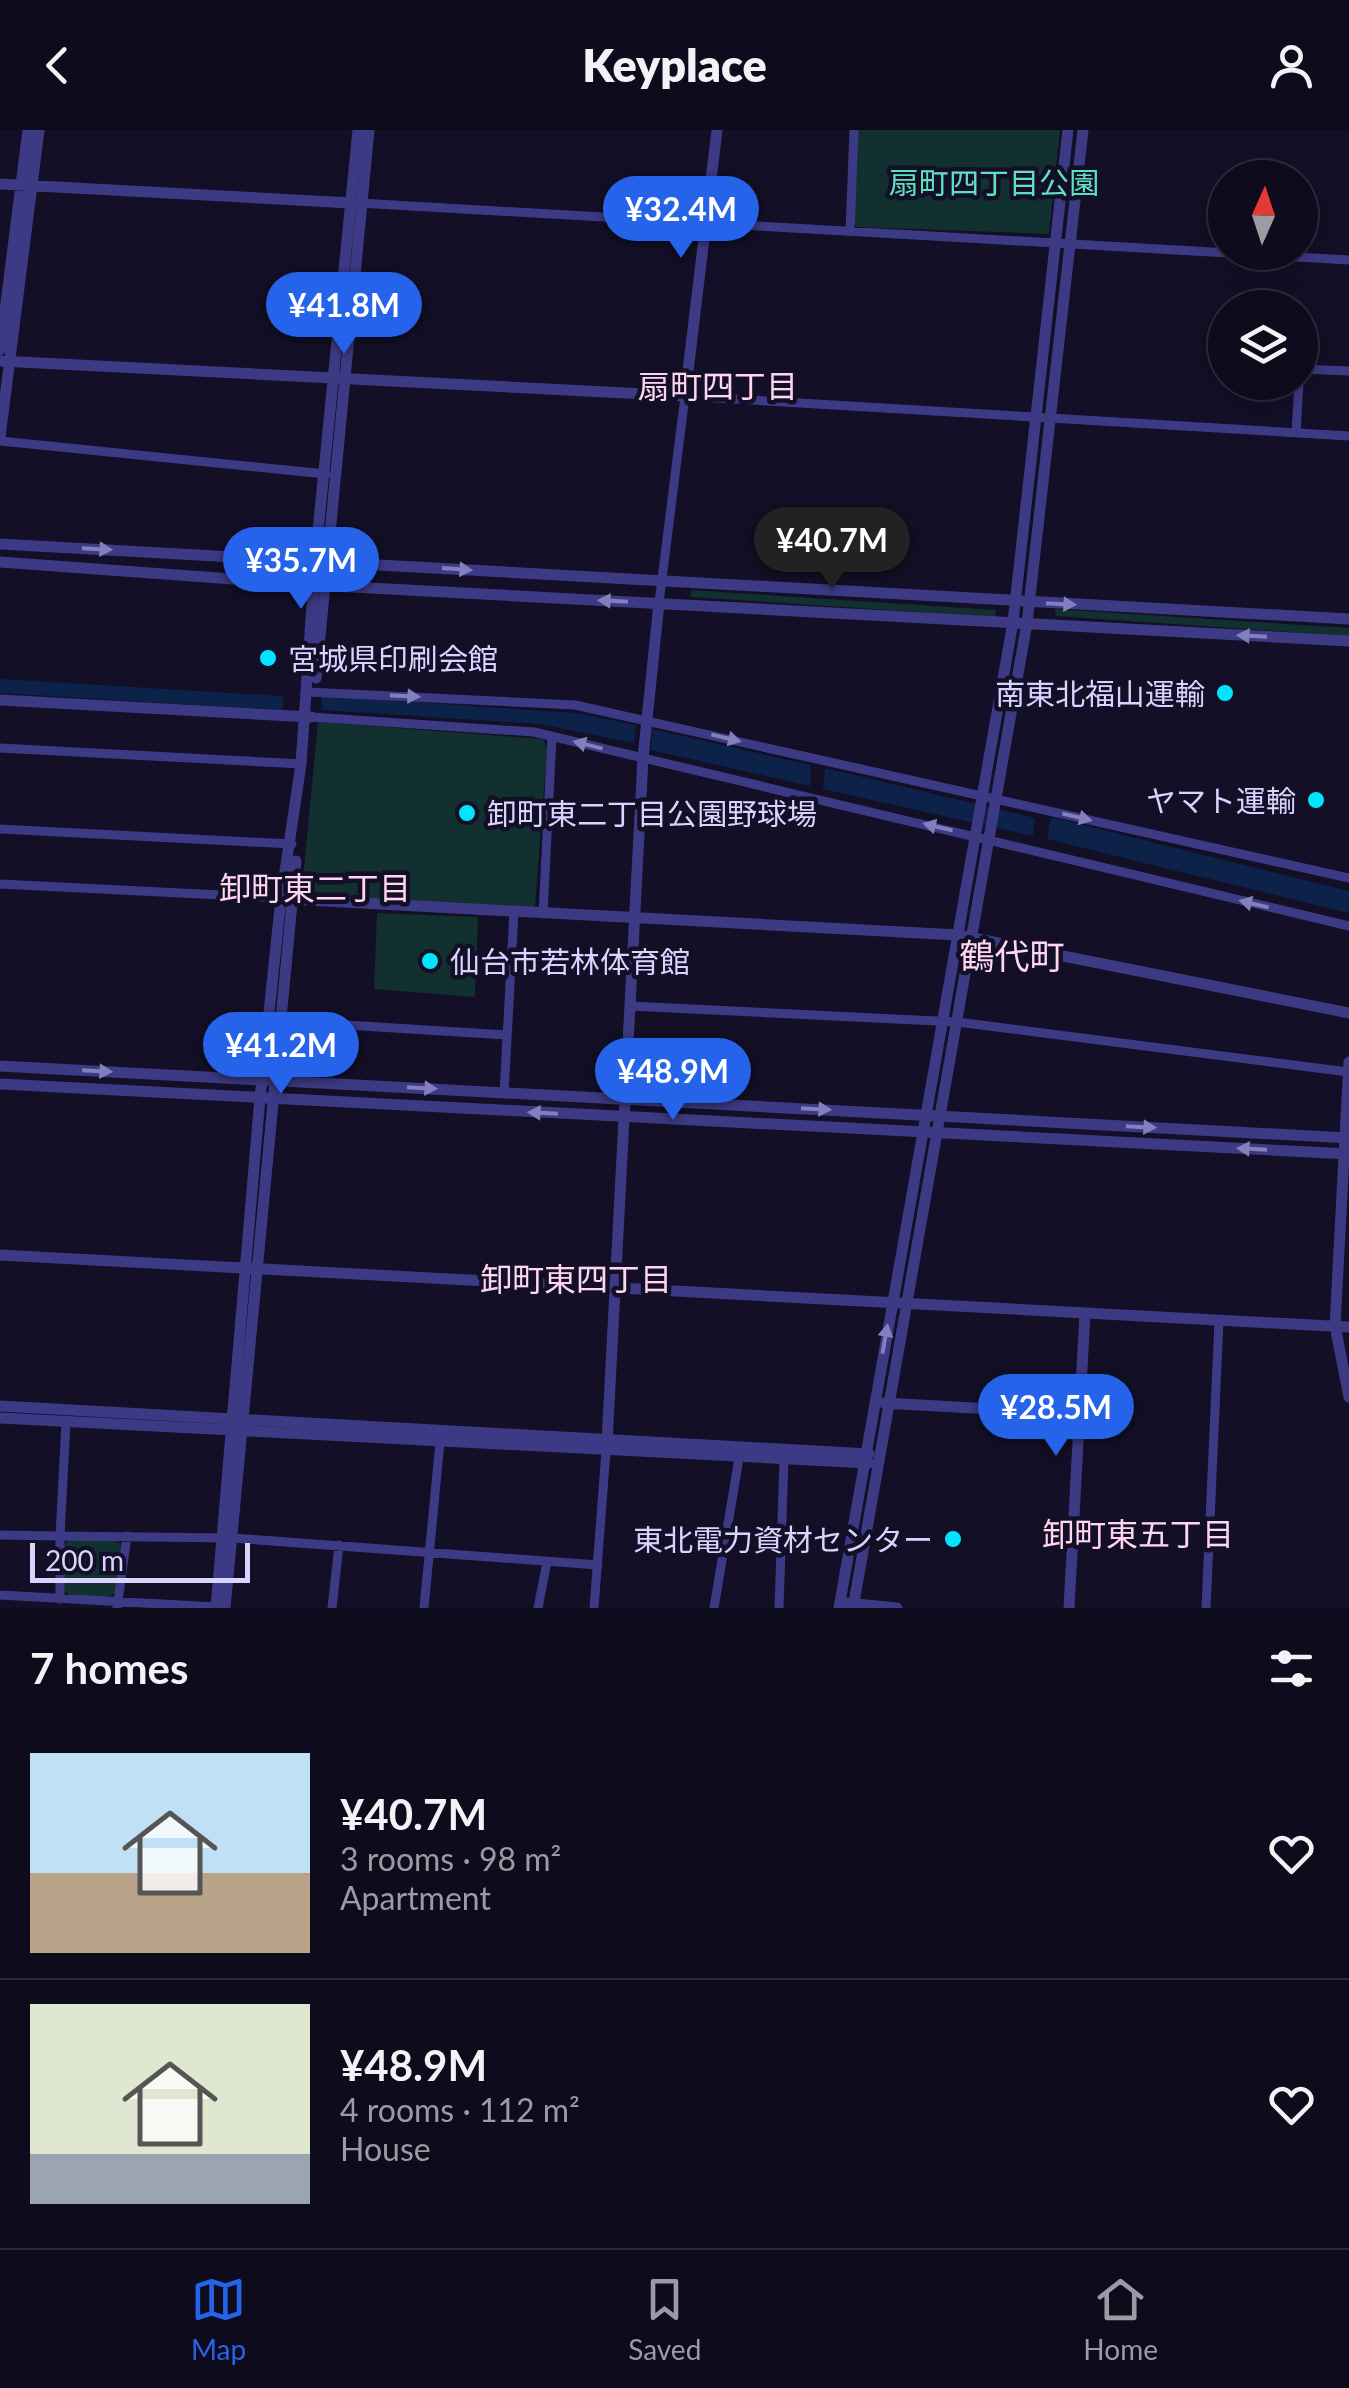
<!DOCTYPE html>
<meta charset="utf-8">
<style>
:root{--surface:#0e0b1c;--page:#171425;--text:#f1f3f6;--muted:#9b9ba3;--line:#2e2b3b;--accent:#2563eb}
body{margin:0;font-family:Lato,"Noto Sans JP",sans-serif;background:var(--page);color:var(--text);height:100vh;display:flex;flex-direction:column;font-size:38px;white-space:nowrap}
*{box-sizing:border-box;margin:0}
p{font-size:32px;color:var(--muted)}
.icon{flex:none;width:55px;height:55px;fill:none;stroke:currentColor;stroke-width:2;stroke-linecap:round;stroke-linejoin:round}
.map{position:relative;height:1478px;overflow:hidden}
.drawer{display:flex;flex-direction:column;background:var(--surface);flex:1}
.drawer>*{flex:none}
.needle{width:65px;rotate:3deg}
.fabs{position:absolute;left:1208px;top:30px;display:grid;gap:20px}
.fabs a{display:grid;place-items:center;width:110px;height:110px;border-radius:50%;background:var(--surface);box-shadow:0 5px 25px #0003,0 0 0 2px var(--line);font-size:50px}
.scale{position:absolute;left:30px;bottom:25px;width:220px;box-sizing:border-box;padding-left:10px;border:5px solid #d9d4ff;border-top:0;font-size:28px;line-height:35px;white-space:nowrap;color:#d9d4ff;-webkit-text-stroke:8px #130f26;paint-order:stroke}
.price{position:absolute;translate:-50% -85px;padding:0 22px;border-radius:35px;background:var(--accent);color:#fff;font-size:32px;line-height:65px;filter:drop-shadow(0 2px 5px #0008)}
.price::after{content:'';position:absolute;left:50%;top:60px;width:30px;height:22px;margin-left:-15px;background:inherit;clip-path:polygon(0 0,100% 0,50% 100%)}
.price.selected{background:#222;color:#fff}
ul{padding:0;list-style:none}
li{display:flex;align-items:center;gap:30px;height:250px;padding:0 30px}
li+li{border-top:2px solid var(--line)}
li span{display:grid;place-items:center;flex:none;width:280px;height:200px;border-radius:0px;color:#555}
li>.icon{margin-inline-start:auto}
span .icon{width:120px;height:120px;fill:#fffc;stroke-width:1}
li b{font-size:42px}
h2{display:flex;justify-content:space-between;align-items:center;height:120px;padding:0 30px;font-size:42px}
header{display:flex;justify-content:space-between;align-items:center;height:130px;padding:0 30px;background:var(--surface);font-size:45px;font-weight:800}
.menu{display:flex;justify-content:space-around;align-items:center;height:140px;border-top:2px solid var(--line);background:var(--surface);font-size:28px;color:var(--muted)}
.menu a{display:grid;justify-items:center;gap:5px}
.menu .selected{color:var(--accent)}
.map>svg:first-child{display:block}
.green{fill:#12302f}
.water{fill:#0c2248}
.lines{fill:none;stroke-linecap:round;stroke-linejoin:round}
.minor{stroke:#3d3a85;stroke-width:9}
.tertiary{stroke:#3d3a85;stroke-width:11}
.oneway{fill:#837fbc}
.poi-dot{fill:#00e5ff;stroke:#130f26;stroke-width:4}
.labels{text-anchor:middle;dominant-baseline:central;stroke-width:9;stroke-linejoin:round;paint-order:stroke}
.park-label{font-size:30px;fill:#5fe0c0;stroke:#130f26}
.poi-label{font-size:30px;fill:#d9d4ff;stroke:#130f26;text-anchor:start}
.neighbourhood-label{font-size:32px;fill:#ffd6f0;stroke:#130f26}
.quarter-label{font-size:35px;fill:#ffd6f0;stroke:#130f26}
</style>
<header><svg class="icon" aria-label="back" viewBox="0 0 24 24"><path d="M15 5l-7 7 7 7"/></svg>Keyplace<svg class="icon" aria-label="person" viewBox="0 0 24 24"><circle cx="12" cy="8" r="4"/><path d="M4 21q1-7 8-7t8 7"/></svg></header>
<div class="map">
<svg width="1349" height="1478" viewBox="0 0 1349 1478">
<rect width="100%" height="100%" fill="#130f26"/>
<path class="green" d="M858 0H1060L1049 104 857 97 853 93Z
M691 460 996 480 995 487 691 467Z
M1055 479 1349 498V506L1056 486Z
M318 592 543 609 547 619 535 777 306 766 302 759Z
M377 783 478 787 475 867 374 859Z
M70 1409 115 1411 121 1415 116 1462 109 1467 69 1465 64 1460V1415Z"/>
<path class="water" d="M0 549 283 566V580L0 563Z
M322 566 576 583 636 595 634 613 539 594 322 580Z
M652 599 811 635 810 656 651 620Z
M825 638 1035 688 1033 706 823 659Z
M1051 687 1349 761V783L1047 709Z"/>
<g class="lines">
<path class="minor" d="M359 73 1349 130
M850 101 854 0
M1300 239 1349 241
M1296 303 1299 252
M0 311 326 344
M659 473 685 266 1349 306
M307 562 575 575 1349 748
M311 587 534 602 1349 796
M0 618 301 634
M0 699 292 714
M0 754 281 768
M543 784 552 607
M630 876 957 892 1348 942
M281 891 507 905
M504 963 514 782
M66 1292 60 1406 232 1408 598 1435
M0 1405 60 1406V1469
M0 1465 216 1477
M117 1478 127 1406
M332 1478 339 1415
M424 1478 440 1312
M538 1478 547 1432
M594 1478 606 1321
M714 1478 739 1328
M779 1478 784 1330
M1206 1478 1219 1191"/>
<path class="tertiary" d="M0 54 351 73
M0 220 28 0
M0 231 685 266 717 0
M0 307 39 0
M0 414 1349 489
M0 432 314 455 1349 511
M316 548 369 0
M0 570 311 587
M287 769 958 805 1349 883
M1349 932 1335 1196 1349 1267
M0 936 1349 1008
M0 954 1349 1024
M0 1125 1349 1197
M884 1273 1079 1284
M0 1276 869 1324
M0 1288 869 1333
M607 1312 643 628 659 473
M846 1473 897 1478
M216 1478 260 968 281 768 301 634 315 431 358 0
M225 1478 296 731
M839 1478 1013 492 1068 0
M853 1478 1027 493 1083 0
M1069 1478 1085 1183"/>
</g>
<defs><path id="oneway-solid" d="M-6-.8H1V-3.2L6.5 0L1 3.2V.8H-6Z" transform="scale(2.5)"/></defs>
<g class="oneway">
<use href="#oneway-solid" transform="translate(97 419) rotate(3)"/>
<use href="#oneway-solid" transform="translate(457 439) rotate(4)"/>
<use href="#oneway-solid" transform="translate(613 471) rotate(-177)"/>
<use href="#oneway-solid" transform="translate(1061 474) rotate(3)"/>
<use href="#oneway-solid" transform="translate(1252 506) rotate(-177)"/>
<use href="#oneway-solid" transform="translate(405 566) rotate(3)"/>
<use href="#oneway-solid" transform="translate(726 608) rotate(13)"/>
<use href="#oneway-solid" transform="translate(588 615) rotate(-166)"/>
<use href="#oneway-solid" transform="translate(1077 687) rotate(13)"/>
<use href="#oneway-solid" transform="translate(938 697) rotate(-167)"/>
<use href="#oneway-solid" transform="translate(1254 774) rotate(-167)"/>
<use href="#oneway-solid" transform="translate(97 941) rotate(3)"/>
<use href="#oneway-solid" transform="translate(422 958) rotate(3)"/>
<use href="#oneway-solid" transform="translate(816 979) rotate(3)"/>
<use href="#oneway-solid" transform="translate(543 983) rotate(-177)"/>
<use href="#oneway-solid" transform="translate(1141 997) rotate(3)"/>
<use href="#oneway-solid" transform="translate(1252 1019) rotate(-177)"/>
<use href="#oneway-solid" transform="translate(885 1209) rotate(-80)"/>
</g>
<g class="poi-dot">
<circle cx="268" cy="528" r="10"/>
<circle cx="1225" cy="563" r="10"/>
<circle cx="1316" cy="670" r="10"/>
<circle cx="467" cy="683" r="10"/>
<circle cx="430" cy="831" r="10"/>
<circle cx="953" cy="1409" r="10"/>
</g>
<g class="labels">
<g class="park-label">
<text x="994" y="52">扇町四丁目公園</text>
</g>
<g class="poi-label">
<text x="288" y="528">宮城県印刷会館</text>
<text x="1205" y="563" text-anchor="end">南東北福山運輸</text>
<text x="1296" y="670" text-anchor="end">ヤマト運輸</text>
<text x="487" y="683">卸町東二丁目公園野球場</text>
<text x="450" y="831">仙台市若林体育館</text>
<text x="933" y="1409" text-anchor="end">東北電力資材センター</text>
</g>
<g class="neighbourhood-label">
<text x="718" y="255">扇町四丁目</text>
<text x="315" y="757">卸町東二丁目</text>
<text x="576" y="1148">卸町東四丁目</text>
<text x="1138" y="1403">卸町東五丁目</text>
</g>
<g class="quarter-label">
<text x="1012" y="825">鶴代町</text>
</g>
</g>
</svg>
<div class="fabs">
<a><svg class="needle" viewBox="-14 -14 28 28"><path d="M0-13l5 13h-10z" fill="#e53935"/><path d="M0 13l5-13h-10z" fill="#9b9ba3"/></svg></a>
<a><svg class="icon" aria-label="layers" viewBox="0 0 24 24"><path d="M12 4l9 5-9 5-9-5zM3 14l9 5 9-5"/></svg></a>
</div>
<div class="scale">200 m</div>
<b class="price" style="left:681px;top:131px">¥32.4M</b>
<b class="price" style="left:344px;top:227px">¥41.8M</b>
<b class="price selected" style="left:832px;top:462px">¥40.7M</b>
<b class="price" style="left:301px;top:482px">¥35.7M</b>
<b class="price" style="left:281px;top:967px">¥41.2M</b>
<b class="price" style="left:673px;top:993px">¥48.9M</b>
<b class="price" style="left:1056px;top:1329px">¥28.5M</b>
</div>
<section class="drawer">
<h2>7 homes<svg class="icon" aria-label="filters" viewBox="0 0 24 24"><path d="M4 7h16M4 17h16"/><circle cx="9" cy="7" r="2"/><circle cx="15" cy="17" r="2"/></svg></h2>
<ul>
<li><span style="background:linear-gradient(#bfe0f5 60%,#b9a48a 0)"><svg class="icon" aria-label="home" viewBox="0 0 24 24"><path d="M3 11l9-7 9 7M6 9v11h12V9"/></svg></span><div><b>¥40.7M</b><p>3 rooms · 98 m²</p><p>Apartment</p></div><svg class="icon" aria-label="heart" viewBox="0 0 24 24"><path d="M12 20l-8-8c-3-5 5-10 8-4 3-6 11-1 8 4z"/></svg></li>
<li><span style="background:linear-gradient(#dfe7d0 75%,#9aa5b1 0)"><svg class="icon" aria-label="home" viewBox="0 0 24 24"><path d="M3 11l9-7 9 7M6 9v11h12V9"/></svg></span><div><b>¥48.9M</b><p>4 rooms · 112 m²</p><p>House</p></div><svg class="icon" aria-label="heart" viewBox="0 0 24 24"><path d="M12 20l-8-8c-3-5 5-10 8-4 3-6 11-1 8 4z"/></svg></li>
</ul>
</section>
<nav class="menu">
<a class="selected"><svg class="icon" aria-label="map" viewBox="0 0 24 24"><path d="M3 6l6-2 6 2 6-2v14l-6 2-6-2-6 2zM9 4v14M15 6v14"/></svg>Map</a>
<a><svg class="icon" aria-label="saved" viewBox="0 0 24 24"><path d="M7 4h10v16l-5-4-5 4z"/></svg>Saved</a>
<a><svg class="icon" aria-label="home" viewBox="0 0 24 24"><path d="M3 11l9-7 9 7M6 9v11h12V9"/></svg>Home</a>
</nav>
